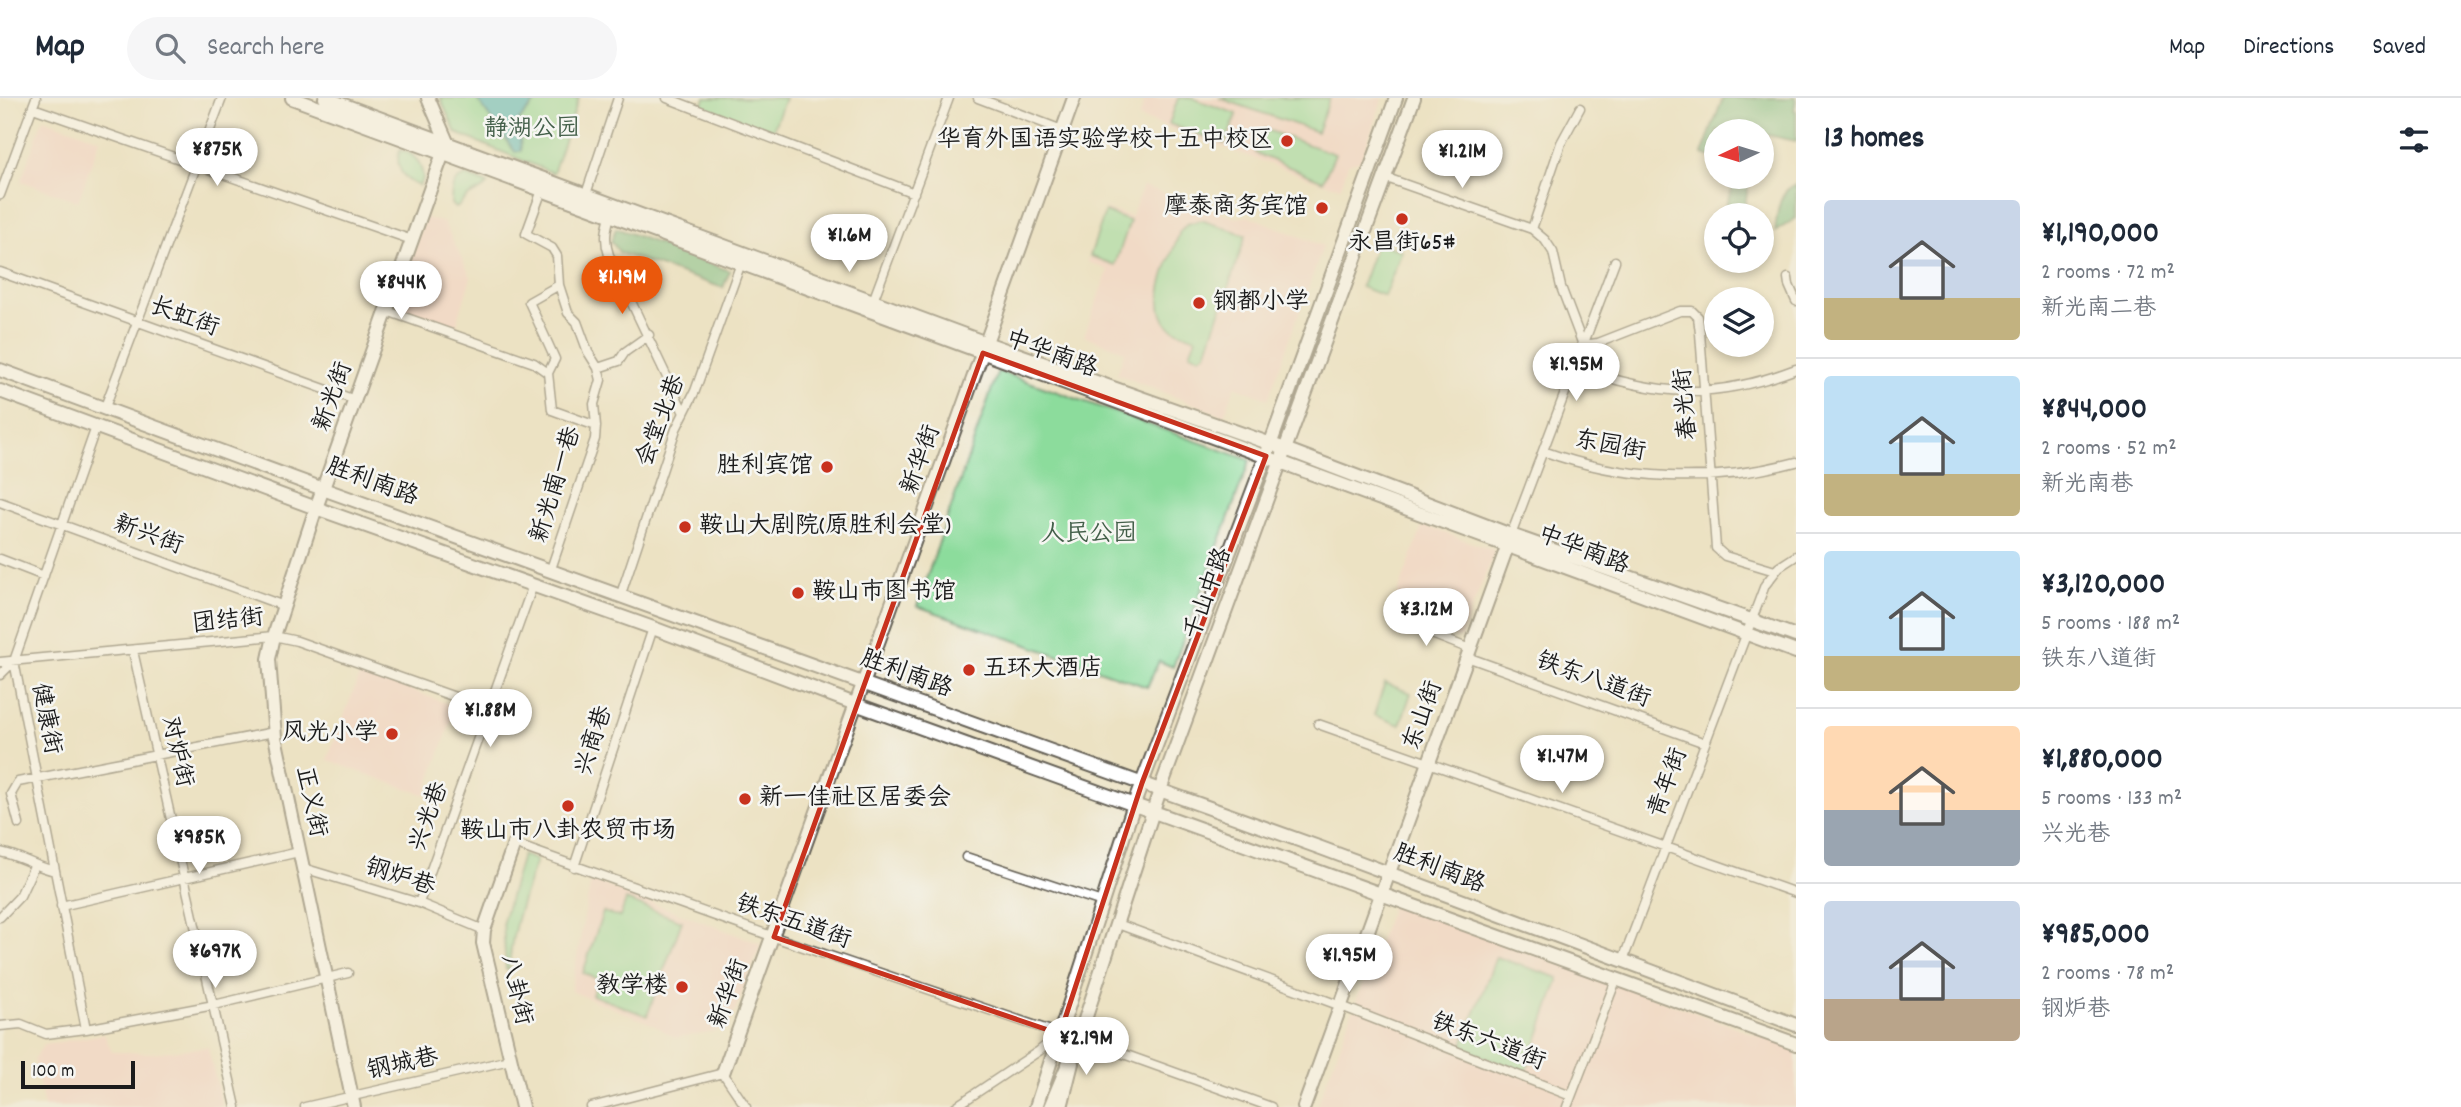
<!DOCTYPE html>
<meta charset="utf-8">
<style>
:root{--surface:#fff;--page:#f6f6f7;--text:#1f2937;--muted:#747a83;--line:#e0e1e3;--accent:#ea580c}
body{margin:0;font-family:Dekko,"LXGW WenKai TC",sans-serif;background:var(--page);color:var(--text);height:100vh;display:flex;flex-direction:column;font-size:26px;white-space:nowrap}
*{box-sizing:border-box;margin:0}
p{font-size:23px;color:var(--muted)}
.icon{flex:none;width:38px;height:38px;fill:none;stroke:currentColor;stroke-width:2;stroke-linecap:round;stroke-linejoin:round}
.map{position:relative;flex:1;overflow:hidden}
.side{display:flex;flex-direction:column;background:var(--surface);width:665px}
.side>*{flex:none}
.needle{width:46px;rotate:266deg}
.tools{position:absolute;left:1704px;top:21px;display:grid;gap:14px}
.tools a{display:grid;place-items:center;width:70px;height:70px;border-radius:50%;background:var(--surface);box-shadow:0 4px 10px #0003;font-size:35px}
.scale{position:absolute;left:21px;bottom:18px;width:114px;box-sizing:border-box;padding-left:7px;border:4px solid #1c1c1c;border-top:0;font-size:19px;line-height:24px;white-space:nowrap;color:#1c1c1c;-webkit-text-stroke:5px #f6f6f2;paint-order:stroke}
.price{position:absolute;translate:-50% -60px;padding:0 16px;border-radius:24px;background:#fff;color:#222;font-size:23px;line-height:46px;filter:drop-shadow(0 2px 4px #0008)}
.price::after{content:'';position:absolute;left:50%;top:42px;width:21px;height:16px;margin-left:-10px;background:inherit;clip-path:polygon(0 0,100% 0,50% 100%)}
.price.active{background:var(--accent);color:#fff}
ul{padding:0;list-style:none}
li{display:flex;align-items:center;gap:21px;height:175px;padding:0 28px}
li+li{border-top:2px solid var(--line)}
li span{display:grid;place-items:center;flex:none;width:196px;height:140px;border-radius:7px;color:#555}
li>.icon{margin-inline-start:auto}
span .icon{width:84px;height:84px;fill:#fffc;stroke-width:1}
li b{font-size:30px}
h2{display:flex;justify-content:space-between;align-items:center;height:84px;padding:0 28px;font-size:30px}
header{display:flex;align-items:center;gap:42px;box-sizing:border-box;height:98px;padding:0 35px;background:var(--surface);border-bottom:2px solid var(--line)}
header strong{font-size:33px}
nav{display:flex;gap:38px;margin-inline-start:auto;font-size:24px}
.search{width:490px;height:63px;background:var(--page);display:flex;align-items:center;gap:18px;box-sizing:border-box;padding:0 24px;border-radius:38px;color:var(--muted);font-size:26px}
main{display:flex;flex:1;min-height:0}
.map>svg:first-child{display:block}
.built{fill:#f7d0c9}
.green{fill:#8cdc9c;stroke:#547c5c;stroke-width:2}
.forest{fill:#71bc84;stroke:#466c50;stroke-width:2}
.water{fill:#4ab8c2;stroke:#336a6f;stroke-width:2}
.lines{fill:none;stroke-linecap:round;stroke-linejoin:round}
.street-casing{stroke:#656156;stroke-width:11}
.secondary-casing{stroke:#656156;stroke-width:16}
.primary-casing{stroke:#656156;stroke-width:16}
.street{stroke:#fff;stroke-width:8}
.secondary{stroke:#fff;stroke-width:12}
.primary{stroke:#fff;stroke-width:12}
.marked{fill:none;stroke:#c8321e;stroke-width:5;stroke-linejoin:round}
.poi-dot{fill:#c8321e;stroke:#f6f6f2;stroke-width:2.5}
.labels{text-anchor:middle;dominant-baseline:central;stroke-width:5;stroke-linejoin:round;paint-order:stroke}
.park-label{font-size:24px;fill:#435f49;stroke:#f6f6f2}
.poi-label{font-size:24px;fill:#1c1c1c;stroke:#f6f6f2;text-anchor:end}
.street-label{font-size:24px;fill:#1c1c1c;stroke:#f6f6f2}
</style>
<header>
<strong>Map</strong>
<div class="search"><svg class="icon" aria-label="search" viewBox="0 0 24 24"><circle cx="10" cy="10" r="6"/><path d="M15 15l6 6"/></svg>Search here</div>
<nav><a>Map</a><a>Directions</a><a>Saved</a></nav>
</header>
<main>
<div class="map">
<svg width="1796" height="1009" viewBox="0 0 1796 1009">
<rect width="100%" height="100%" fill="#f6f6f2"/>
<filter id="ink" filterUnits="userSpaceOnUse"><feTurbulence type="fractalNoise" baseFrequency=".0143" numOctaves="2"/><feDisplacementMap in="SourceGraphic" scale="14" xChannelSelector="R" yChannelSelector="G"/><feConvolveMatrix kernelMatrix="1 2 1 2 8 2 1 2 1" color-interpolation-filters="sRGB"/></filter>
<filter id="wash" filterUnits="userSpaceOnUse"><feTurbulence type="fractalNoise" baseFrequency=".00686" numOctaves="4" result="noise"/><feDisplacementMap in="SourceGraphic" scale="28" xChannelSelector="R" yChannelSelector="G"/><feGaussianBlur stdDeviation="1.57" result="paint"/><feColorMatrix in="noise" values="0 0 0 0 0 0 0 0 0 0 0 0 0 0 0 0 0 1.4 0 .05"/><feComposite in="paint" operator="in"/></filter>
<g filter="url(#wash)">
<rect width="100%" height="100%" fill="#ece2c3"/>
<path class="built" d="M1146 0H1383L1361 62 1348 66 1341 89 1320 84 1139 19Z
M43 21 100 41 78 103 21 83Z
M1143 88 1236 120 1249 118 1323 148 1268 301 1235 288 1224 318 1117 276 1125 253 1084 238 1108 172 1088 164 1106 111 1131 119Z
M424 119 444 125 471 179 455 232 395 211Z
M1423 427 1495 453 1460 540 1391 514Z
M361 573 456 609 425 697 327 662Z
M591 782 761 846 728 931 676 940 652 926 571 893Z
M1393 805 1796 951V1009H1317Z
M104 936 112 954 150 955 208 949 222 1009H44L34 960 44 947Z"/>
<path class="green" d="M440 0H579L553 75 456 35Z
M705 0H785L772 35 701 10Z
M1178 0H1192L1237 16 1225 46 1169 26Z
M1219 0H1330L1317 34Z
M1264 31 1335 56 1323 83 1255 55Z
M400 52C415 55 422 66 423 81L419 88C403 82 394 68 400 52Z
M467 78 488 86C478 97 467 94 458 109L455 110 451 106C451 92 452 81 467 78Z
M1105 114 1130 123 1115 167 1090 158Z
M1201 122 1246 137 1206 255 1200 259 1190 255 1196 240C1187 236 1172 233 1167 226 1148 203 1172 158 1180 133L1187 126Z
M1377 144 1402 153 1384 198 1361 189Z
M998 273 1250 362 1173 569 1159 563 1147 589 917 508Z
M1385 585 1411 595 1400 627 1374 617Z
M522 757 536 762C523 802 511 830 509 872H506L503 823Z
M626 802 682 823 647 918 592 897 598 881 583 875 603 814 620 819Z
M1496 859 1559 880 1526 975 1461 951Z"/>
<path class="forest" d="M1723 0H1796L1794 12 1796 13V43L1767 37 1762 49V33H1717V61L1702 56Z
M1737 79H1751C1746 91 1747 104 1742 117H1722Z
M1796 86V120L1775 134C1777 118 1778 92 1796 86Z
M616 130 730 173 723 190 620 155 611 143Z"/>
<path class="water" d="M476 0H534V6L519 22 521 53 515 54Z"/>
</g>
<g filter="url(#ink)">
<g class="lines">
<defs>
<path id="street" d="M667 0 914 95
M978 0 1062 32
M33 10 412 142
M1384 79 1532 131 1545 142 1553 154 1561 189 1583 247 1598 245 1680 213H1692L1698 219 1700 235 1716 450 1725 458 1775 473
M542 92 526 136 552 150 557 158 559 187 568 215 577 224 588 254 598 270 601 282 594 306 596 328 595 341 551 471
M586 96 618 0
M0 97 36 0
M610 118C606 132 604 142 609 157L684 315
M1532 131 1561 45 1580 10
M0 174 355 302
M1788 180 1789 187 1796 203
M873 203 949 0
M387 213 534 265 548 275 552 312 596 328
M1574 269C1658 298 1712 303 1796 271
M598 270 619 263 625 254 649 237
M548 275 555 261 529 204 559 187
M105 309 222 0
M1543 353C1625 383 1712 386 1796 364
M0 404 284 508
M1511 437 1615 163
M0 461 44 478
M621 496 676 331 695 293 741 165
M1393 521 1470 551
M133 553 236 1009
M1467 559 1705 645
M0 564 274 538 297 543 489 611
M0 577 14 563
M1318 626 1796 795
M19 726 11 696 18 684 274 634
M514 746 774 839 1060 936
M0 754C21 758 33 768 55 773
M966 759 1102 804
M574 769 653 530
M303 770 419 805 484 832
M419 805 533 487
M61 808 299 754
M0 819 20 798 34 768
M1115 825 1341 908 1571 998
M1623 862 1765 487 1779 469 1796 458
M0 928 21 926 46 936 86 931 214 907 348 875
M86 931 14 563 96 329
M1079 940 1271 1009
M305 1009 510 962
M591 1009 723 975 746 1009
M955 1009 1039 953 1058 938
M1567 1009 1616 882"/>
<path id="secondary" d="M292 0 1796 554
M325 0 986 245 1285 351 1511 437 1796 538
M514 746 484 832 483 845 522 1009
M723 975 1074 0
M354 1009 275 639 269 561 274 538 316 410 447 44 428 0
M1061 1009 1072 965
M1304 1009 1510 441"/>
<path id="primary" d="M0 272 323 391 1321 750 1796 927
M0 293 316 410 653 530 855 606 1796 946
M1036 1009 1134 706 1266 358 1396 0
M1050 1009 1079 940 1160 692 1414 0"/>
</defs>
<use href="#street" class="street-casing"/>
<use href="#secondary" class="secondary-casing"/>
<use href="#primary" class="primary-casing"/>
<use href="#street" class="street"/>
<use href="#secondary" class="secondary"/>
<use href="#primary" class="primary"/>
</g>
</g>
<path d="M0 0H1796V1009H0ZM983 255 1266 358 1142 685 1060 936 774 839Z" fill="#ece2c3" fill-opacity=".55" fill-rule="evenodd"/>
<path class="marked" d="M983 255 1266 358 1142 685 1060 936 774 839Z"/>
<g class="poi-dot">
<circle cx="1287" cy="43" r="7"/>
<circle cx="1322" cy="110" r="7"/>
<circle cx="1402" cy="121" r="7"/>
<circle cx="1199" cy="205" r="7"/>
<circle cx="827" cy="369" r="7"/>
<circle cx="685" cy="429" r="7"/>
<circle cx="798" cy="495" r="7"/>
<circle cx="969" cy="572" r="7"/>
<circle cx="392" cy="636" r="7"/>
<circle cx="745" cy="701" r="7"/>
<circle cx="568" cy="708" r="7"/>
<circle cx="682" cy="889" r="7"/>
</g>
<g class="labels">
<g class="park-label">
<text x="532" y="32">静湖公园</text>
<text x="1089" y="437">人民公园</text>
</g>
<g class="poi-label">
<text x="1273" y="43">华育外国语实验学校十五中校区</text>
<text x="1308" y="110">摩泰商务宾馆</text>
<text x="1402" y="146" text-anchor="middle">永昌街65#</text>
<text x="1213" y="205" text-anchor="start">钢都小学</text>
<text x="813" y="369">胜利宾馆</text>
<text x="699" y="429" text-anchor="start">鞍山大剧院(原胜利会堂)</text>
<text x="812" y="495" text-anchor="start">鞍山市图书馆</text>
<text x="983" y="572" text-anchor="start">五环大酒店</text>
<text x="378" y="636">风光小学</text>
<text x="759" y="701" text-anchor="start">新一佳社区居委会</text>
<text x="568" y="734" text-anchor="middle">鞍山市八卦农贸市场</text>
<text x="668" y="889">教学楼</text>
</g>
<g class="street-label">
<text transform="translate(184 220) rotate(20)">长虹街</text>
<text transform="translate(1051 257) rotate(20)">中华南路</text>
<text transform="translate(334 299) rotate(-70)">新光街</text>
<text transform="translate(1687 306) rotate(-95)">春光街</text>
<text transform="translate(662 323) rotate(-69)">会堂北巷</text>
<text transform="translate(1610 349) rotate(11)">东园街</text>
<text transform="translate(922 362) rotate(-70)">新华街</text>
<text transform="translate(372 385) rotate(20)">胜利南路</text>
<text transform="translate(557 387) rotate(-73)">新光南一巷</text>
<text transform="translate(148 438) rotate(20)">新兴街</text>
<text transform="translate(1583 453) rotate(21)">中华南路</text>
<text transform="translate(1209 496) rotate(-70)">千山中路</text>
<text transform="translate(228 524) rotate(-6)">团结街</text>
<text transform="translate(906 577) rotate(20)">胜利南路</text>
<text transform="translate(1593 583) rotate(20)">铁东八道街</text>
<text transform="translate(1424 618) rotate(-70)">东山街</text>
<text transform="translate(45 621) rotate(79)">健康街</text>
<text transform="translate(595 643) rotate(-72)">兴商巷</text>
<text transform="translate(176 654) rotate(77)">对炉街</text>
<text transform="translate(1669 685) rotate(-70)">青年街</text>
<text transform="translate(310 704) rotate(78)">正义街</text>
<text transform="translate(430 719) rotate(-70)">兴光巷</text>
<text transform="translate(1439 772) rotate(21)">胜利南路</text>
<text transform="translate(400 780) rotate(18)">钢炉巷</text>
<text transform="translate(793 825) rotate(19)">铁东五道街</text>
<text transform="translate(515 892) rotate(77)">八卦街</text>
<text transform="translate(730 896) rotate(-70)">新华街</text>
<text transform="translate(1488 945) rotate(21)">铁东六道街</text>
<text transform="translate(403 967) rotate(-12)">钢城巷</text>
</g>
</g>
</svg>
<div class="tools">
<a><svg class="needle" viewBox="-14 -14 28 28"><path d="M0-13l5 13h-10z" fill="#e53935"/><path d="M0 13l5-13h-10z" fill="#747a83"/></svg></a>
<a><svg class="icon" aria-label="locate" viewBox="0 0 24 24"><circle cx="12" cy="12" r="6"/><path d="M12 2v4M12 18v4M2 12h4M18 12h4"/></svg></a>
<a><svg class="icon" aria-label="layers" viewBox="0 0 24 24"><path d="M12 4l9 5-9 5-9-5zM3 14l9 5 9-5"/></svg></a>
</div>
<div class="scale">100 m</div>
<b class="price" style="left:217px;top:90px">¥875K</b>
<b class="price" style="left:1462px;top:92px">¥1.21M</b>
<b class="price" style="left:849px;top:176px">¥1.6M</b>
<b class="price active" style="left:622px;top:218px">¥1.19M</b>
<b class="price" style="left:401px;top:223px">¥844K</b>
<b class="price" style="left:1576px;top:305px">¥1.95M</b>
<b class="price" style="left:1426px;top:550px">¥3.12M</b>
<b class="price" style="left:490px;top:651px">¥1.88M</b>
<b class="price" style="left:1562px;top:697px">¥1.47M</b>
<b class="price" style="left:199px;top:778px">¥985K</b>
<b class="price" style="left:215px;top:892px">¥697K</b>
<b class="price" style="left:1349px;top:896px">¥1.95M</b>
<b class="price" style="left:1086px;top:979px">¥2.19M</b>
</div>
<section class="side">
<h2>13 homes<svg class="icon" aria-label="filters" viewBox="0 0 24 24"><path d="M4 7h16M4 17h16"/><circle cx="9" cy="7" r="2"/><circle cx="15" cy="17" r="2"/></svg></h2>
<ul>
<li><span style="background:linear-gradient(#c9d6e8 70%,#c2b280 0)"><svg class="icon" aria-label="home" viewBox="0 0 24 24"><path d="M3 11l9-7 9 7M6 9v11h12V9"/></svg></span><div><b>¥1,190,000</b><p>2 rooms · 72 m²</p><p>新光南二巷</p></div></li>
<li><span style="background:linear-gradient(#bfe0f5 70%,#c2b280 0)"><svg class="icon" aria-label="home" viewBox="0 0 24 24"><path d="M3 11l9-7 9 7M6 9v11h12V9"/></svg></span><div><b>¥844,000</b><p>2 rooms · 52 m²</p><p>新光南巷</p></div></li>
<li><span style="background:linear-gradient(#bfe0f5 75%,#c2b280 0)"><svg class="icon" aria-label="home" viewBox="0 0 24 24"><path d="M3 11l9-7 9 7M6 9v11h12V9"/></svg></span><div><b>¥3,120,000</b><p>5 rooms · 188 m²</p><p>铁东八道街</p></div></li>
<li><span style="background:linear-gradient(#ffd9b3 60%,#9aa5b1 0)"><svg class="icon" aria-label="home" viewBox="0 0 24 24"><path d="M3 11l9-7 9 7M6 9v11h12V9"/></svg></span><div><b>¥1,880,000</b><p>5 rooms · 133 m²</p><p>兴光巷</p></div></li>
<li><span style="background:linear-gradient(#c9d6e8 70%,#b9a48a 0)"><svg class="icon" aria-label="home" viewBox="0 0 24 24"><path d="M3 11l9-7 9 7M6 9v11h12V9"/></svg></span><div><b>¥985,000</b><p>2 rooms · 78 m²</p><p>钢炉巷</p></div></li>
</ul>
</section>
</main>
